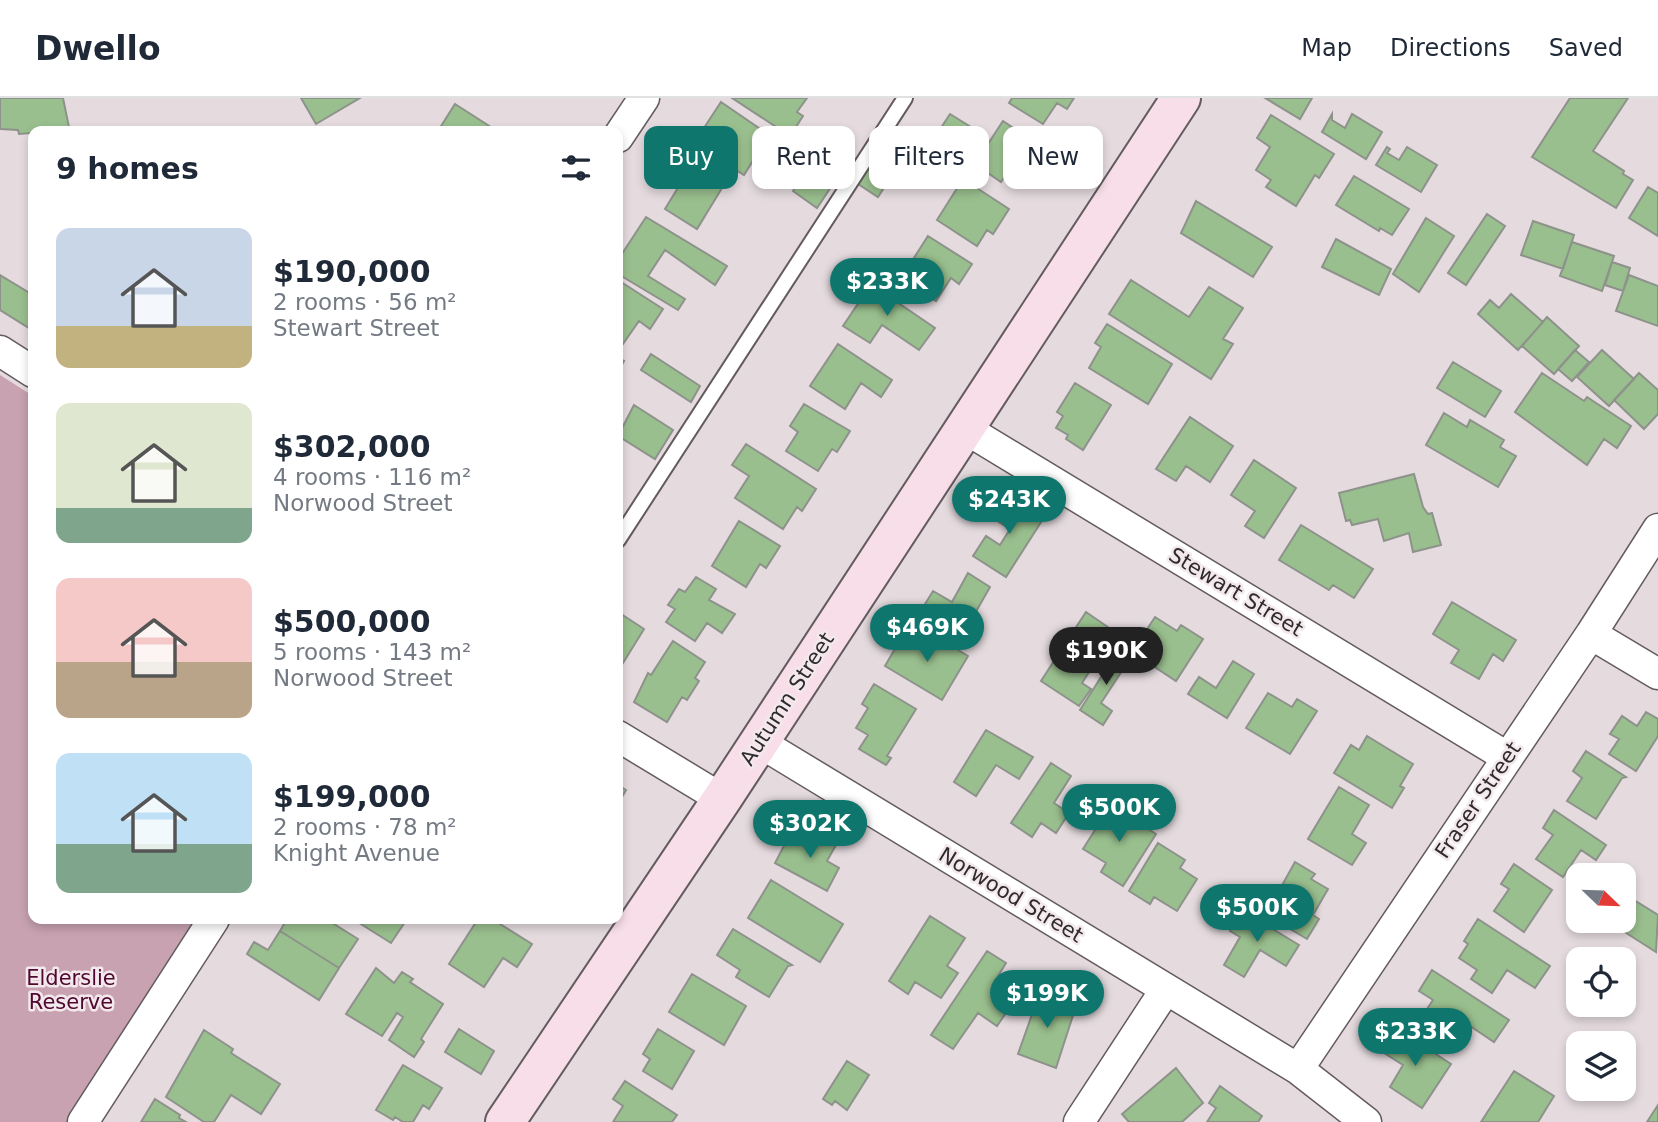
<!DOCTYPE html>
<meta charset="utf-8">
<style>
:root{--surface:#fff;--page:#f2f2f3;--text:#1f2937;--muted:#747a83;--line:#e0e1e3;--accent:#0f766e}
body{margin:0;font-family:"DejaVu Sans",sans-serif;background:var(--page);color:var(--text);height:100vh;display:flex;flex-direction:column;font-size:26px;white-space:nowrap}
*{box-sizing:border-box;margin:0}
p{font-size:23px;color:var(--muted)}
.icon{flex:none;width:38px;height:38px;fill:none;stroke:currentColor;stroke-width:2;stroke-linecap:round;stroke-linejoin:round}
.map{position:relative;flex:1;overflow:hidden}
.drawer{position:absolute;left:28px;top:28px;width:595px;height:798px;display:flex;flex-direction:column;background:var(--surface);border-radius:14px;box-shadow:0 4px 10px #0003}
.drawer>*{flex:none}
.banner{position:absolute;left:644px;top:28px;width:665px;height:63px;display:flex;gap:14px}
.needle{width:46px;rotate:113deg}
.buttons{position:absolute;left:1566px;top:765px;display:grid;gap:14px}
.buttons a{display:grid;place-items:center;width:70px;height:70px;border-radius:14px;background:var(--surface);box-shadow:0 4px 10px #0003;font-size:35px}
.price{position:absolute;translate:-50% -60px;padding:0 16px;border-radius:24px;background:var(--accent);color:#fff;font-size:23px;line-height:46px;filter:drop-shadow(0 2px 4px #0008)}
.price::after{content:'';position:absolute;left:50%;top:42px;width:21px;height:16px;margin-left:-10px;background:inherit;clip-path:polygon(0 0,100% 0,50% 100%)}
.price.selected{background:#222;color:#fff}
ul{padding:0;list-style:none}
li{display:flex;align-items:center;gap:21px;height:175px;padding:0 28px}
li span{display:grid;place-items:center;flex:none;width:196px;height:140px;border-radius:14px;color:#555}
li>.icon{margin-inline-start:auto}
span .icon{width:84px;height:84px;fill:#fffc;stroke-width:1}
li b{font-size:30px}
h2{display:flex;justify-content:space-between;align-items:center;height:84px;padding:0 28px;font-size:30px}
.pill{padding:0 24px;border-radius:14px;background:var(--surface);box-shadow:0 4px 10px #0003;font-size:24px;line-height:63px}
.pill.selected{background:var(--accent);color:#fff}
header{display:flex;align-items:center;gap:42px;box-sizing:border-box;height:98px;padding:0 35px;background:var(--surface);border-bottom:2px solid var(--line)}
header strong{font-size:33px}
nav{display:flex;gap:38px;margin-inline-start:auto;font-size:24px}
.map>svg:first-child{display:block}
.green{fill:#c8a2b1}
.building{fill:#9abf8e;stroke:#8d928b;stroke-width:2}
.lines{fill:none;stroke-linecap:round;stroke-linejoin:round}
.lane-casing{stroke:#645b5f;stroke-width:18}
.street-casing{stroke:#645b5f;stroke-width:33}
.secondary-casing{stroke:#645b5f;stroke-width:42}
.lane{stroke:#fff;stroke-width:14}
.street{stroke:#fff;stroke-width:30}
.secondary{stroke:#f8dee9;stroke-width:38}
.labels{text-anchor:middle;dominant-baseline:central;stroke-width:5;stroke-linejoin:round;paint-order:stroke}
.street-label{font-size:21px;fill:#2f2b2c;stroke:#f3e8ec}
.park-label{font-size:21px;fill:#4f062f;stroke:#f3e8ec}
</style>
<header>
<strong>Dwello</strong>
<nav><a>Map</a><a>Directions</a><a>Saved</a></nav>
</header>
<div class="map">
<svg width="1658" height="1024" viewBox="0 0 1658 1024">
<rect width="100%" height="100%" fill="#e5dbdf"/>
<path class="green" d="M0 277 33 298V821H202L69 1024H0Z"/>
<path class="building" d="M0 0H63L69 29 58 33 19 36 18 32 0 31Z
M301 0H360L316 26Z
M732 0H807L797 14 803 18 790 38Z
M1012 0H1074L1067 11 1057 5 1043 26 1009 5Z
M1265 0H1312L1300 21Z
M1570 0H1628L1593 53 1624 73 1623 76 1633 82 1616 110 1532 59Z
M721 4 769 37 744 77 713 57 723 42 704 30Z
M455 6 497 33H438Z
M950 16 979 34 956 70 927 51Z
M1332 16V22L1345 30 1352 16 1382 34 1366 61 1322 34Z
M1271 17 1334 56 1319 80 1315 77 1296 108 1266 89 1271 82 1256 72 1270 49 1257 40Z
M1003 23 1042 49 1018 86 1005 78 1001 84 975 66Z
M1387 49 1390 51 1387 55 1399 62 1407 49 1437 67 1421 94 1376 67Z
M877 50 900 65 878 99 855 84Z
M684 60 725 85 697 131 665 111 682 83 673 78Z
M815 60 839 77 817 110 793 93Z
M1354 78 1409 111 1392 137 1380 130 1379 133 1336 107Z
M963 81 1009 111 993 136 987 132 977 148 937 122Z
M1648 89 1658 95V138L1629 120Z
M1196 103 1272 149 1253 179 1181 135Z
M1487 116 1505 128 1466 187 1448 175Z
M646 119 727 168 715 187 665 152 648 178 685 201 678 212 618 176V162Z
M1426 120 1454 138 1419 194 1393 176Z
M1533 123 1574 137 1563 171 1521 157Z
M928 138 972 166 959 186 951 180 936 203 901 180Z
M1336 141 1391 171 1379 197 1322 169Z
M1572 144 1614 158 1602 193 1560 178Z
M1612 164 1630 170 1623 193 1605 187Z
M0 177 33 197V223L29 230 0 212Z
M1629 177 1658 188V228L1616 213Z
M618 182 663 211 650 231 639 223 623 246 618 243Z
M874 182 900 199 897 204 935 230 919 252 882 227 870 245 843 228Z
M1131 182 1189 219 1209 189 1243 210 1223 241 1233 246 1211 281 1109 216Z
M1511 196 1543 224 1518 252 1478 216 1490 202 1499 210Z
M1547 219 1579 248 1554 276 1522 248Z
M1107 226 1172 266 1148 306 1089 270 1101 249 1095 245Z
M838 246 892 282 881 299 861 285 845 311 810 288Z
M1575 252 1589 264 1572 283 1558 271Z
M1602 252 1634 281 1609 308 1577 279Z
M651 256 700 288 691 304 641 272Z
M618 260 624 263 618 274Z
M1453 264 1501 293 1485 319 1437 290Z
M1542 275 1584 303 1587 299 1631 328 1617 350 1604 341 1587 367 1515 314Z
M1639 275 1658 292V316L1644 331 1614 302Z
M1075 285 1111 307 1083 352 1066 341 1068 337 1056 330 1063 318 1057 314Z
M804 306 850 333 837 354 832 351 818 373 786 353 798 334 790 328Z
M634 307 673 332 655 361 618 338Z
M1444 315 1467 329 1470 322 1504 342 1500 349 1516 358 1498 389 1426 347Z
M1190 319 1233 348 1210 384 1186 368 1176 383 1156 371Z
M746 346 816 391 802 413 797 409 783 431 735 400 749 378 732 367Z
M1254 362 1296 390 1264 440 1245 428 1255 413 1231 397Z
M1414 376 1423 409 1428 416 1432 415 1441 447 1413 454 1409 435 1384 443 1378 421 1352 427 1350 422 1346 423 1339 395Z
M1004 397 1043 421 1006 479 973 458 986 438 1000 447 1010 431 991 419Z
M739 423 780 448 766 470 760 466 746 489 712 468Z
M1301 427 1373 471 1354 500 1333 487 1329 492 1279 462Z
M968 475 990 489 974 517 982 523 970 545 919 516 933 493 952 504Z
M696 479 716 491 709 502 735 516 722 535 707 525 695 543 666 524 675 511 668 507 679 491 685 494Z
M1452 504 1516 542 1503 563 1493 556 1479 581 1451 565 1459 552 1433 536Z
M618 514 644 531 623 565 618 561Z
M1086 514 1115 534 1082 585 1091 591 1079 608 1041 583Z
M1155 519 1177 533 1181 527 1203 541 1176 583 1132 554Z
M911 534 935 549 940 541 968 558 942 602 885 568 899 544 904 546Z
M673 543 705 564 695 580 699 583 687 602 682 599 667 624 634 604 648 575 651 577Z
M1121 548 1133 556 1101 605 1112 613 1103 627 1080 612Z
M1233 563 1254 576 1227 620 1188 596 1199 579 1216 590Z
M874 586 916 611 887 658 891 660 886 667 859 651 868 637 856 630 868 610 862 606Z
M1268 595 1292 609 1297 601 1317 613 1290 656 1246 630Z
M1646 614 1658 621V638L1636 673 1609 656 1619 641 1610 636 1622 618 1637 628Z
M986 632 1033 659 1019 681 996 667 976 698 954 684Z
M1367 638 1413 666 1400 688 1404 690 1392 710 1334 675 1351 647 1359 652Z
M1586 653 1626 679 1622 680 1596 721 1567 703 1582 680 1573 673Z
M1051 665 1071 678 1054 705 1069 715 1056 735 1041 725 1032 739 1011 725Z
M618 687 626 692 618 706Z
M1339 689 1369 707 1352 736 1366 745 1352 767 1308 741Z
M1111 707 1156 736 1123 788 1101 774 1106 765 1083 751Z
M1554 712 1606 747 1596 762 1581 752 1563 779 1536 761 1553 737 1543 730Z
M816 732 837 745 827 763 839 770 827 793 775 765 788 740 802 747 805 742 810 744Z
M1158 745 1185 762 1180 770 1197 781 1177 813 1154 799 1150 806 1129 793Z
M1295 764 1315 776 1311 781 1328 791 1313 817 1319 821 1307 841 1265 816 1267 813 1259 808 1272 787 1280 791Z
M1514 766 1552 792 1524 834 1494 813 1509 791 1501 786Z
M771 782 843 826 820 864 748 820Z
M1626 797 1658 817 1656 854 1609 824 1624 822Z
M1243 813 1299 847 1286 868 1260 852 1244 879 1224 867 1240 839 1230 833Z
M930 818 965 840 947 868 958 875 941 900 915 884 908 896 889 883Z
M287 821H326L358 841 339 870 280 833Z
M353 821H407L391 845Z
M478 821H492L532 846 517 869 503 860 484 889 449 866Z
M1478 821 1550 868 1535 890 1507 872 1492 895 1471 881 1477 872 1459 860 1468 846 1464 843Z
M733 831 792 867 788 868 769 899 736 879 740 872 717 857Z
M280 833 339 870 319 902 247 856 254 844 268 852Z
M987 853 1006 865 998 878 1021 893 997 928 978 915 953 951 931 937Z
M376 870 394 885 402 874 413 881 410 884 443 906 421 941 424 944 414 959 389 942 403 919 397 915 382 938 346 916Z
M1432 872 1509 922 1494 944 1467 926 1453 949 1417 926 1433 902 1419 893Z
M692 876 746 908 724 947 669 914Z
M1040 894 1076 908 1056 970 1018 956Z
M1396 930 1451 966 1422 1010 1390 989 1403 967 1381 953Z
M459 931 494 953 481 976 445 954Z
M658 931 694 953 672 991 643 973 650 961 643 956Z
M204 932 233 951 231 955 280 986 261 1016 231 997 214 1024H204L166 999Z
M847 963 869 977 847 1012 835 1003 832 1007 823 1001Z
M403 967 442 990 429 1011 423 1007 413 1024H403L395 1019 393 1022 376 1012Z
M1176 970 1203 1005 1182 1024H1129L1122 1016Z
M1514 973 1554 998 1538 1024H1481Z
M625 983 677 1017 672 1024H613L623 1008 613 1001Z
M1220 988 1262 1018 1258 1024H1207L1216 1010 1209 1005Z
M155 1001 180 1017 179 1020 186 1024H141Z
M1658 1007V1024H1647Z"/>
<g class="lines">
<defs>
<path id="lane" d="M618 442 905 0"/>
<path id="street" d="M618 39 644 0
M0 253 33 274
M964 330 1507 659
M1591 536 1658 576
M618 638 722 701
M759 644 1298 971 1366 1024
M1298 971 1591 536 1658 431
M83 1024 214 821
M1079 1024 1166 891"/>
<path id="secondary" d="M505 1024 722 701 1181 0"/>
</defs>
<use href="#lane" class="lane-casing"/>
<use href="#street" class="street-casing"/>
<use href="#secondary" class="secondary-casing"/>
<use href="#lane" class="lane"/>
<use href="#street" class="street"/>
<use href="#secondary" class="secondary"/>
</g>
<g class="labels">
<g class="street-label">
<text transform="translate(1236 494) rotate(31)">Stewart Street</text>
<text transform="translate(787 601) rotate(-57)">Autumn Street</text>
<text transform="translate(1478 702) rotate(-56)">Fraser Street</text>
<text transform="translate(1011 797) rotate(31)">Norwood Street</text>
</g>
<g class="park-label">
<text x="71" y="880">Elderslie<tspan x="71" dy="24">Reserve</tspan></text>
</g>
</g>
</svg>
<div class="buttons">
<a><svg class="needle" viewBox="-14 -14 28 28"><path d="M0-13l5 13h-10z" fill="#e53935"/><path d="M0 13l5-13h-10z" fill="#747a83"/></svg></a>
<a><svg class="icon" aria-label="locate" viewBox="0 0 24 24"><circle cx="12" cy="12" r="6"/><path d="M12 2v4M12 18v4M2 12h4M18 12h4"/></svg></a>
<a><svg class="icon" aria-label="layers" viewBox="0 0 24 24"><path d="M12 4l9 5-9 5-9-5zM3 14l9 5 9-5"/></svg></a>
</div>
<b class="price" style="left:887px;top:220px">$233K</b>
<b class="price" style="left:1009px;top:438px">$243K</b>
<b class="price" style="left:927px;top:566px">$469K</b>
<b class="price selected" style="left:1106px;top:589px">$190K</b>
<b class="price" style="left:1119px;top:746px">$500K</b>
<b class="price" style="left:810px;top:762px">$302K</b>
<b class="price" style="left:1257px;top:846px">$500K</b>
<b class="price" style="left:1047px;top:932px">$199K</b>
<b class="price" style="left:1415px;top:970px">$233K</b>
<div class="banner">
<a class="pill selected">Buy</a>
<a class="pill">Rent</a>
<a class="pill">Filters</a>
<a class="pill">New</a>
</div>
<section class="drawer">
<h2>9 homes<svg class="icon" aria-label="filters" viewBox="0 0 24 24"><path d="M4 7h16M4 17h16"/><circle cx="9" cy="7" r="2"/><circle cx="15" cy="17" r="2"/></svg></h2>
<ul>
<li><span style="background:linear-gradient(#c9d6e8 70%,#c2b280 0)"><svg class="icon" aria-label="home" viewBox="0 0 24 24"><path d="M3 11l9-7 9 7M6 9v11h12V9"/></svg></span><div><b>$190,000</b><p>2 rooms · 56 m²</p><p>Stewart Street</p></div></li>
<li><span style="background:linear-gradient(#dfe7d0 75%,#7fa58c 0)"><svg class="icon" aria-label="home" viewBox="0 0 24 24"><path d="M3 11l9-7 9 7M6 9v11h12V9"/></svg></span><div><b>$302,000</b><p>4 rooms · 116 m²</p><p>Norwood Street</p></div></li>
<li><span style="background:linear-gradient(#f6c9c9 60%,#b9a48a 0)"><svg class="icon" aria-label="home" viewBox="0 0 24 24"><path d="M3 11l9-7 9 7M6 9v11h12V9"/></svg></span><div><b>$500,000</b><p>5 rooms · 143 m²</p><p>Norwood Street</p></div></li>
<li><span style="background:linear-gradient(#bfe0f5 65%,#7fa58c 0)"><svg class="icon" aria-label="home" viewBox="0 0 24 24"><path d="M3 11l9-7 9 7M6 9v11h12V9"/></svg></span><div><b>$199,000</b><p>2 rooms · 78 m²</p><p>Knight Avenue</p></div></li>
</ul>
</section>
</div>
